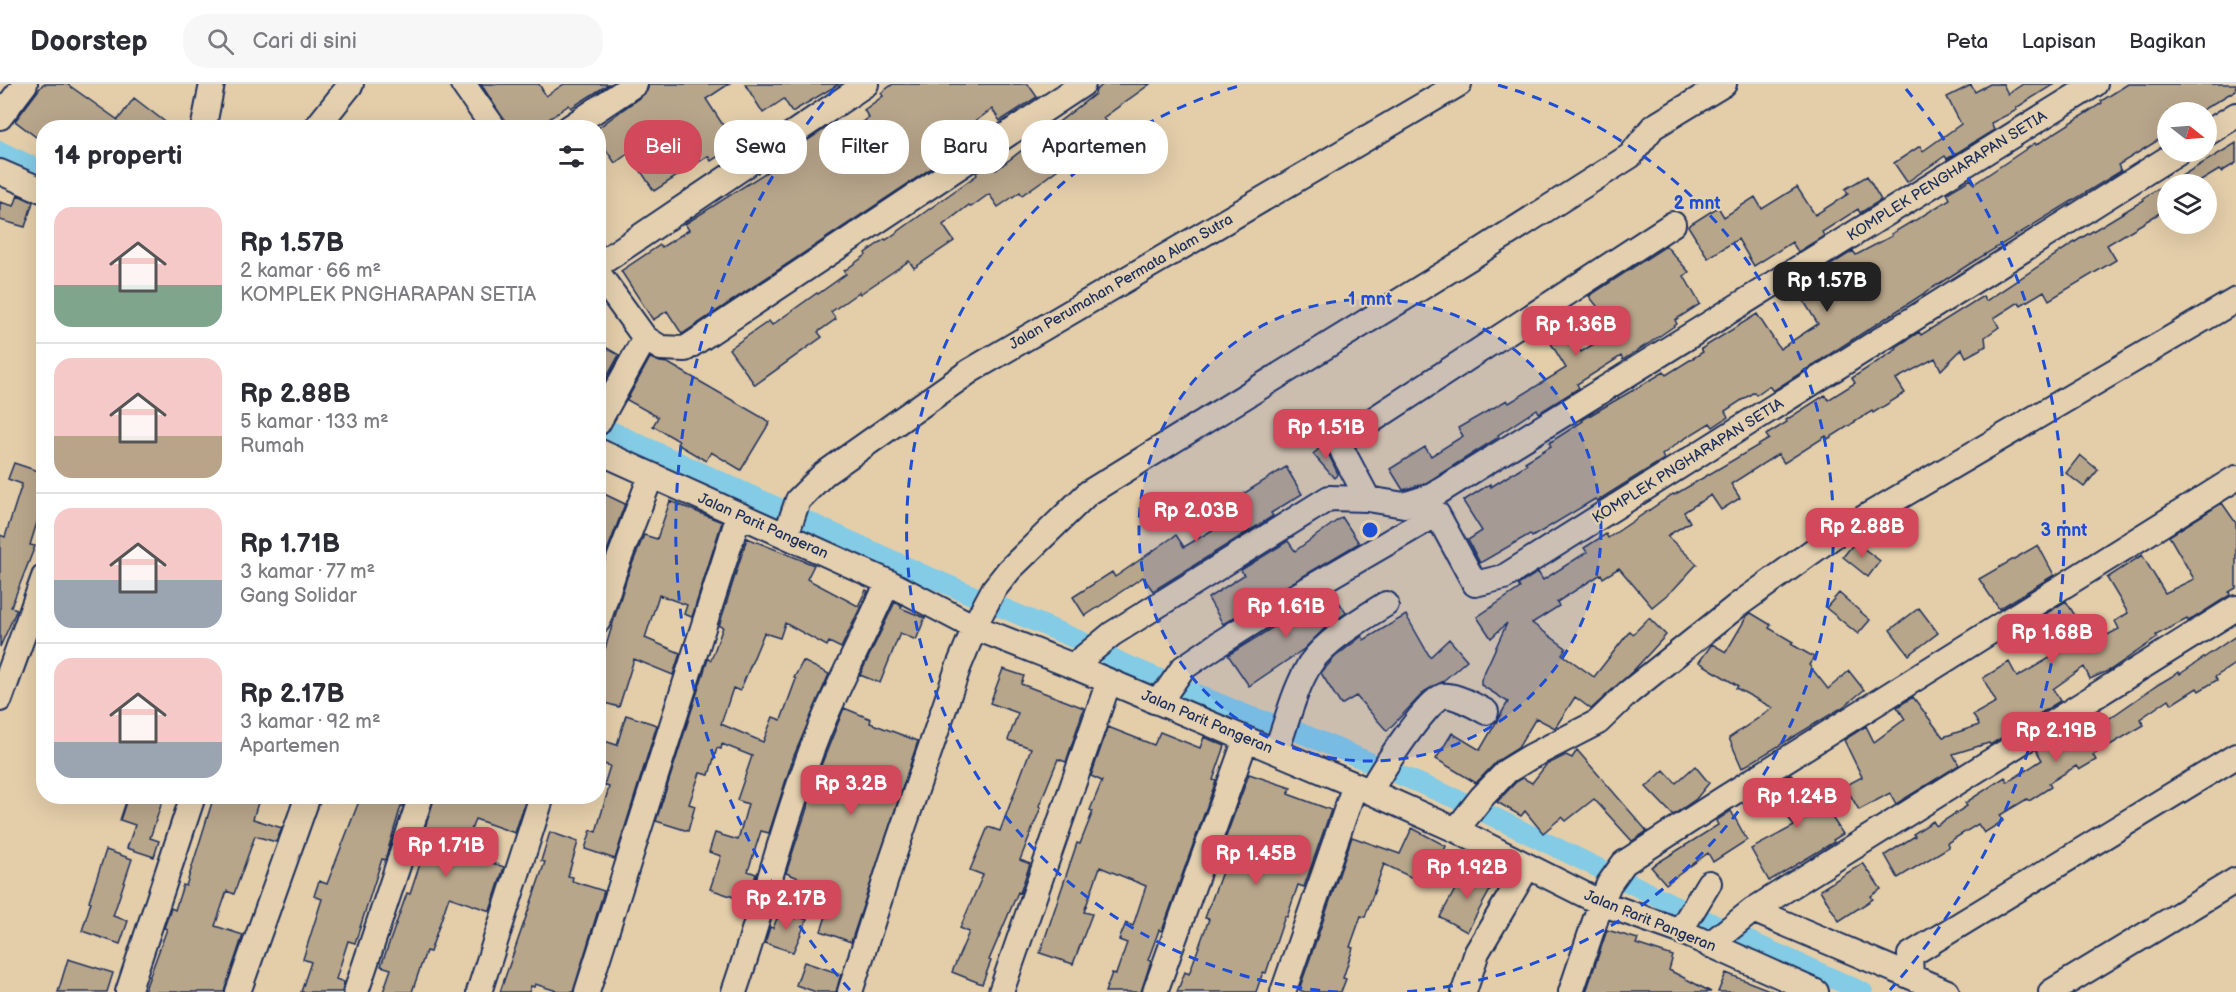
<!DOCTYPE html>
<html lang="id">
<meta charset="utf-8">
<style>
:root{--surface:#fff;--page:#f7f7f7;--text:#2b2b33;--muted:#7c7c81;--line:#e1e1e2;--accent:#d1495b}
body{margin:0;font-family:"Balsamiq Sans",sans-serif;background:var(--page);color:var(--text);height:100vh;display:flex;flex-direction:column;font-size:22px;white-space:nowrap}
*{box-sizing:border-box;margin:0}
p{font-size:20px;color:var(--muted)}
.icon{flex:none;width:33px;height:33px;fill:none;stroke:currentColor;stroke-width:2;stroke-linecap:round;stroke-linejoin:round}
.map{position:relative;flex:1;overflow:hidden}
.drawer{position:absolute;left:36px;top:36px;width:570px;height:684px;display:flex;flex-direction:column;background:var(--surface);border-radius:24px;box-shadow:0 6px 24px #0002}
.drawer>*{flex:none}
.hud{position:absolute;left:624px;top:36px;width:570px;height:54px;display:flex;gap:12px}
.needle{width:39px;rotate:107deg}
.controls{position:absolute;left:2157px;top:18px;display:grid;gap:12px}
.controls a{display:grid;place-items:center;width:60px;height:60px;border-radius:50%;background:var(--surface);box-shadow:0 6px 24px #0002;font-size:30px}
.price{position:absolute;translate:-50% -51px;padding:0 14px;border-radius:12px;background:var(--accent);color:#fff;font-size:20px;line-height:39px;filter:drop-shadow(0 2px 3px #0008)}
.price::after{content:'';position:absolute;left:50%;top:36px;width:18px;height:14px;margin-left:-9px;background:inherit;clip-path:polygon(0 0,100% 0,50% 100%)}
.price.on{background:#222;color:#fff}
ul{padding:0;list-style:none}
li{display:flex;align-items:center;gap:18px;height:150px;padding:0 18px}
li+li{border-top:2px solid var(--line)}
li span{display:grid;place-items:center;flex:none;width:168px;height:120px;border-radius:18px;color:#555}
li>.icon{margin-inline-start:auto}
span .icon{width:72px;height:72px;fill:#fffc;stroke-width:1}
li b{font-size:26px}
h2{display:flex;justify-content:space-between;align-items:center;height:72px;padding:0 18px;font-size:26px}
.chip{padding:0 21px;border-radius:24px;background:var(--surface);box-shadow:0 6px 24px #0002;font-size:21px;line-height:54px}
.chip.on{background:var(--accent);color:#fff}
header{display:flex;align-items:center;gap:36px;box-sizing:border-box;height:84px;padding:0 30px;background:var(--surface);border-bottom:2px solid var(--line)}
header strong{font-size:28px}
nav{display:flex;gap:33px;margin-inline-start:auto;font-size:21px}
.search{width:420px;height:54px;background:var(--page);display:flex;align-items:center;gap:15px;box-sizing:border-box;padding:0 21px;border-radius:24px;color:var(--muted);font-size:22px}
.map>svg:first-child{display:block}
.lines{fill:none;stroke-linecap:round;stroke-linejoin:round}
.canal{stroke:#84cbe5;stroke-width:20}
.building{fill:#b8a68b;stroke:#1b2f5e;stroke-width:1.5}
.minor-casing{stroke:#1b2f5e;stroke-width:28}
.minor{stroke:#e4d0af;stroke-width:24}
.ring{fill:none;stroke:#1d4ed8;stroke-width:3;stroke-dasharray:10 8}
.labels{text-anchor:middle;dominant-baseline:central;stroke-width:4.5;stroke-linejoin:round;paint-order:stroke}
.street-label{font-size:15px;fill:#1b2f5e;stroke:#e4d0af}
.centre{fill:#1d4ed8;stroke:#e4d0af;stroke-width:3}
.ring-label{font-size:18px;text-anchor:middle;font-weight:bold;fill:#1d4ed8;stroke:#e4d0af;stroke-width:4.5;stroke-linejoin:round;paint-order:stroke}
</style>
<header>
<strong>Doorstep</strong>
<div class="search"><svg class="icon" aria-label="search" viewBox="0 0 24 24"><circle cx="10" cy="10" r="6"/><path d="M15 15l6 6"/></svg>Cari di sini</div>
<nav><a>Peta</a><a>Lapisan</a><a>Bagikan</a></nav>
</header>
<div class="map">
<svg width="2236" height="908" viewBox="0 0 2236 908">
<rect width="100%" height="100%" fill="#e4ceaa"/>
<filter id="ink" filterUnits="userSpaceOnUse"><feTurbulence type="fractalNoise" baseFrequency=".0167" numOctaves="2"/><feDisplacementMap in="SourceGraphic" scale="12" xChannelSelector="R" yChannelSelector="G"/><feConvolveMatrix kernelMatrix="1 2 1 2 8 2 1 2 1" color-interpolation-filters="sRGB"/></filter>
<g filter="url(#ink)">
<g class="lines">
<path class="canal" d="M0 67 44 88
M598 341 927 492 1083 558 1122 579 1249 632 1296 647 1461 717 1736 851 1863 908"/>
</g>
<path class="building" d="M43 0H67L118 36 134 14 173 44H44V59L15 37Z
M481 0H539L546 12 564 0H609L571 24 569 21 536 44H509Z
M649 0H729L706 15 736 61 711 77 708 72 654 107 629 69 615 79 598 54V44L643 11 647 7Z
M745 0H839L792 28 784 15 763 29Z
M893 0H1028L1037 13 1000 37 992 25 965 45 972 57 682 250 667 227 653 236 621 187 660 161 662 163 689 146 685 140 776 82 774 79 835 38 843 50 869 34 864 26 883 12 881 9Z
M1104 0H1150L1103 34 1116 51 1090 70 1084 63 1056 82 1058 85 1042 97 1022 111 1020 108 998 123 989 110 971 123 969 121 943 141 954 157 914 184 909 177 860 210 859 208 831 228 836 235 818 248 822 253 755 301 729 265 769 237 772 241 817 209 818 210 846 190 844 187 866 171 865 169 885 155 886 156 953 108 977 91 976 89 989 80 996 86 1095 10 1096 6Z
M1990 0H2003L2008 10 2023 0H2054L2016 24 2017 26 1991 39 1994 46 1947 75 1945 72 1907 98 1894 79 1920 62 1923 67 1961 40 1947 13 1971 1 1975 8Z
M2128 0H2236V6L2199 28H2168V50L2118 81 2121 87 1968 181 1773 307 1769 302 1756 311 1754 308 1725 327 1728 333 1713 343 1710 339 1679 358 1662 371 1664 375 1597 417 1595 415 1532 453 1530 450 1480 479 1468 456 1482 447 1463 417 1490 400 1491 403 1527 380 1525 378 1551 362 1549 359 1583 337 1582 336 1664 288 1666 291 1703 268 1701 265 1757 230 1780 265 1818 240 1795 203 1853 167 1856 171 1892 152 1891 150 1911 138V139L1950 115 1947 109 1971 95 1974 100 2035 59 2036 61 2102 19 2101 17Z
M2236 59V79L2221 88 2219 86 2196 100H2168Z
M1867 92 1881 116 1860 129 1858 125 1822 148 1824 152 1798 168 1792 158 1754 182 1738 155 1708 174 1688 142 1718 123 1724 133 1755 113 1762 125 1797 103 1815 131 1848 110 1845 105Z
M2168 98V124L2107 161 2116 176 2049 216 2044 207 2021 221 2019 218 1994 234 1999 243 1985 253 1986 262 1966 273 1962 265 1941 286 1935 274 1896 295 1905 309 1873 329 1872 327 1828 355 1826 352 1784 379 1778 370 1731 400 1740 414 1721 426 1711 411 1684 428 1690 438 1667 452 1697 480 1674 505 1652 523 1619 484 1603 494 1601 490 1557 518 1559 522 1532 539 1566 564 1562 570 1594 593 1630 547 1633 550 1649 534 1666 551 1633 587 1591 625 1575 613 1555 644 1536 634 1518 664 1497 677 1476 699 1436 675 1452 649 1480 666 1508 618 1481 601V596L1507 539 1491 554 1477 533 1520 504 1518 501 1538 488 1543 496 1587 468 1584 464 1606 450 1608 454 1673 410 1674 411 1769 355 1766 351 1787 338 1786 336 1825 311 1828 316 1855 299 1852 294 1897 265 1896 263 1919 248 1921 251 1983 212 1986 217 2078 156 2144 116 2143 114Z
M18 111 33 118 25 143 0 136V118L14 122Z
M1666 162 1689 188 1684 192 1700 220 1675 236 1677 240 1648 260 1623 276 1621 272 1577 300 1579 304 1539 329 1537 325 1498 351 1499 353 1426 399 1403 406 1390 385 1425 363 1431 372 1463 352 1458 344 1507 316 1509 319 1566 284 1541 243 1558 232 1581 268 1616 246 1589 212Z
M598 259 619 271 598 309Z
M650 274 660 278 668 279 770 338 741 386 711 368 706 377 677 360 679 357 653 342 658 333 627 316Z
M1327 358 1328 369 1338 390 1334 394 1313 370Z
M2080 371 2098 386 2084 403 2066 389Z
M14 379 44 389V430L40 429 30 461 35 462 11 523 17 525 0 563V451L5 453 22 400 8 395Z
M1286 383 1302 410 1271 429 1273 432 1153 507 1143 493 1085 532 1073 513 1112 488 1115 493 1176 451 1184 463 1216 444 1212 438 1239 421 1235 415Z
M598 407 625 420 599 488 598 487Z
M670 417 722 438 692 533 684 530 687 521 659 511 645 554 680 569 673 591 634 575 619 623 598 617V575L602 565H605L627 493 644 451 657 455Z
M2222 419 2236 439V504L2229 508 2230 511 2194 534 2188 537 2187 535 2156 551 2157 554 2110 586 2090 595 2084 583 2053 605 2060 617 1990 661 1989 659 1953 670 1959 681 1896 720 1890 709 1859 726 1845 702 1862 693 1844 656 1866 642 1874 658 1905 635 1897 623 1913 613 1943 653 1979 641 1973 631 1996 618 1983 594 2009 578 2017 593 2060 568 2039 534 2066 517 2092 559 2119 545 2115 537 2128 529 2107 494 2142 471 2165 509 2194 495 2169 452Z
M1342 433 1359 459 1223 540 1208 514 1244 491 1241 486 1288 457 1295 467Z
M747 454 814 481 807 495 858 522 866 506 868 507 841 564 829 558 827 562 785 539 780 554 764 549 740 607 733 604 721 640 763 658 773 633 781 636 796 595 794 594 803 577 829 590 793 674 769 749 761 747 748 787 756 790 748 818 710 805 721 772 709 768 715 749 738 756 748 720 737 716 752 672 722 660 721 665 717 664 709 691 700 689 689 720 695 722 688 747 656 737 708 575 711 576 723 543 719 542Z
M1855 458 1880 477 1868 493 1843 473Z
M2038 461 2054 491 1999 525 1979 495Z
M1332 507 1346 529 1325 544 1304 565 1249 602 1228 571Z
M1839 509 1870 536 1858 550 1826 524Z
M895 518 902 522 901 524 925 534 916 556 900 549 880 599 860 591Z
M1919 524 1938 549 1909 571 1890 546Z
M1751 529 1771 541 1769 544 1793 558 1791 560 1814 573 1809 581 1828 605 1849 587 1864 606 1843 623 1742 684 1729 654 1773 624 1736 604 1738 602 1699 578 1712 560 1726 568 1747 532Z
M1406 531 1430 573 1449 555 1467 576 1442 598 1425 607 1387 647 1356 612 1341 621 1321 589 1335 573 1362 552 1364 556Z
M2236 552V579L2215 593 2217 596 2199 607 2197 604 2172 620 2169 615 2140 635 2144 641 2093 671 2096 676 2079 686 2076 682 2049 699 2051 703 2029 717 2027 715 2000 731 2003 737 1984 749 1978 740 1947 759 1949 763 1898 794 1885 771 1915 752 1913 750 1933 737 1936 742 1967 722 1965 719 2005 693 2008 698 2042 676 2036 666 2053 655 2060 666 2089 647 2087 645 2105 633 2107 636 2159 600 2179 588 2180 590Z
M1003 585 1024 592 1021 600 1084 624 1066 678 1058 675 1039 722 1041 723 1020 776 1030 780 1020 809 1018 808 989 876 991 877 982 900 952 888 969 848 960 844 983 791 970 786 988 743 1000 747 1031 664 1008 656 1018 629 990 619Z
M844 624 871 635 870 639 918 657 851 858 821 847 833 812 827 810 829 806 786 789 820 684Z
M626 631 657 641 615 775 585 765 591 746 596 748 609 703 604 701 610 682 598 678V655L617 661Z
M1108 643 1154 661 1160 648 1200 664 1204 653 1225 662 1213 696 1216 697 1162 847 1159 846 1148 876 1151 877 1141 908H1105L1112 889 1116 890 1127 859 1119 856 1126 839 1133 842 1146 802 1100 783 1084 828 1092 830 1073 880 1040 869 1077 759 1080 760 1093 727 1090 726 1102 697 1091 692Z
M1577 666 1647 747 1632 757 1594 715 1566 737 1562 733 1543 749 1525 727 1521 732 1497 718 1516 698 1523 694 1532 699 1546 681 1566 671 1572 674Z
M1695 682 1709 699 1696 715 1673 731 1646 703 1664 686 1676 699Z
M1249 690 1291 704 1288 710 1331 726 1304 803 1298 801 1287 833 1285 832 1266 889 1263 888 1256 908H1177L1185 888 1189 890 1209 835 1205 834 1226 777 1219 775 1220 769Z
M1791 690 1801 706 1810 700 1843 750 1833 756 1834 758 1769 797 1751 765 1794 742 1769 703Z
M128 712H164L150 754 159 757 154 773 127 764 135 741 120 736Z
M214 712H260L253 735 282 744 276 758 255 752 234 810 227 807 215 842 243 851 224 908H144L167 845 164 844 171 824 175 826 183 801 186 802Z
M361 712H406L403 722H401L385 776 382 775 355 859 348 857 336 895 344 898 342 908H301L311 878 303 875 322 815 314 812 319 797 327 800Z
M435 712H527L515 749 475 735 463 769 504 783 490 827 449 813 430 868 426 867 412 908H383L391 885 381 882 407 809 410 810 421 777 415 775Z
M1731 727 1747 756 1713 778 1708 769 1666 800 1651 783 1718 741 1716 737Z
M1412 744 1446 762 1429 802 1384 780 1365 833 1361 832 1350 863 1353 864 1343 894 1346 895 1341 908H1305L1299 906 1352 753 1400 770Z
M550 748 578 758 568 792 573 793 572 797 604 807 573 908H560L535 900 534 903 531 902 529 908H500L545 778 541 777Z
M106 766 132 775 113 832 128 837 120 860 82 847 91 818 89 817Z
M1863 779 1881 805 1871 812 1873 815 1839 837 1820 806Z
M1467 784 1494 799 1467 848 1440 833Z
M781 825 807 836 793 868 765 859 770 843 773 844Z
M1607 846 1638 855 1636 860 1673 872 1669 886 1711 908H1586Z
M68 875 113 889 107 908H58Z
M804 878 841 890 836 908H816L796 901Z
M1726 889 1772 907V908H1718Z"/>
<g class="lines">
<defs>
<path id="minor" d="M463 0 494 44
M0 33 25 0
M204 41 212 0
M316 44 351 0
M569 44 635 0
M2206 50 2236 31
M0 88 44 107
M598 181 866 0
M598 189 645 254 661 264 685 265 1083 0
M598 339 645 254
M598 367 888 498 974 543 1073 582 1355 701 1456 746 1601 819 1680 847 1816 908
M1368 415 1344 370 1341 363 1342 356 1673 140
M786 451 798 416 824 390 970 287 1459 0
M598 537 614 488 651 392
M1073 582 1112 550 1329 414 1368 415 1404 421 1432 412 2095 0
M0 615 44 493
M1154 617 1167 607 1183 584 1220 559 1272 526 1437 430 1475 500 1504 493 2178 68
M1276 667C1287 638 1294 606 1310 580 1326 556 1362 535 1386 520
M1370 708C1380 689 1425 618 1443 612 1452 609 1477 623 1486 628
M1456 746 1482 713 1507 687 1530 673 1598 638 1628 609 1738 521 1838 449 2236 216
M1753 826 1947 908
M1680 847 1709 799
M1709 861 1753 826 2236 524
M1911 893 1910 871 2236 672
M128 908 193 712
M238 908 308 712
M356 908 421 712
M479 908 542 712
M587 908 739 431
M734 908C764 822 785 732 819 647 840 597 866 548 888 498
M850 908 892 776 958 584 979 533 994 505 1009 486 1088 409 1471 173 1630 72 1653 43 1724 0
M1001 908 1109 597
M1155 908 1246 655
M1283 908 1355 701
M1464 908 1477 868 1528 782
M1571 908 1601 819 1609 800 1624 779 1723 715 2236 394
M2051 908 2236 796"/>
</defs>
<use href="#minor" class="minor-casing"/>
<use href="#minor" class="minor"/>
</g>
</g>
<circle cx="1370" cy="446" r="231" fill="#1d4ed8" fill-opacity=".12"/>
<g class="ring">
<circle cx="1370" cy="446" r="231"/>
<path d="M1338 908A463 463 0 0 1 1242 1M1498 1A463 463 0 0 1 1402 908"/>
<path d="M850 906A694 694 0 0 1 834 5M1906 5A694 694 0 0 1 1890 906"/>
</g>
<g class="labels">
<g class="street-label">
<text transform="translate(1947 92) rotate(-32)">KOMPLEK PENGHARAPAN SETIA</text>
<text transform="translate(1121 198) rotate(-30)">Jalan Perumahan Permata Alam Sutra</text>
<text transform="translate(1688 377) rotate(-32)">KOMPLEK PNGHARAPAN SETIA</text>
<text transform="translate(763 442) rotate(24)">Jalan Parit Pangeran</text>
<text transform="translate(1207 638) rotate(23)">Jalan Parit Pangeran</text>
<text transform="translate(1650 837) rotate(22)">Jalan Parit Pangeran</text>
</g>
</g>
<circle cx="1370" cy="446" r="9" class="centre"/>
<g class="ring-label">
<text x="1697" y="125">2 mnt</text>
<text x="1370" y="221">1 mnt</text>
<text x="2064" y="452">3 mnt</text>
</g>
</svg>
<div class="controls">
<a><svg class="needle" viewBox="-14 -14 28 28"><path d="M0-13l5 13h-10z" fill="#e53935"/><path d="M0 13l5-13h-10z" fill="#7c7c81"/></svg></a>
<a><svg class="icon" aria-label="layers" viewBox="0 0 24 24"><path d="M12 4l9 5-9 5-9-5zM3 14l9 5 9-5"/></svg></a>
</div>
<b class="price on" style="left:1827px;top:229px">Rp 1.57B</b>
<b class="price" style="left:1576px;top:273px">Rp 1.36B</b>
<b class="price" style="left:1326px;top:376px">Rp 1.51B</b>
<b class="price" style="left:1196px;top:459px">Rp 2.03B</b>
<b class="price" style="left:1862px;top:475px">Rp 2.88B</b>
<b class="price" style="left:1286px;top:555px">Rp 1.61B</b>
<b class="price" style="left:2052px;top:581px">Rp 1.68B</b>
<b class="price" style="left:2056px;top:679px">Rp 2.19B</b>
<b class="price" style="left:851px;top:732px">Rp 3.2B</b>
<b class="price" style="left:1797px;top:745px">Rp 1.24B</b>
<b class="price" style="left:446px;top:794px">Rp 1.71B</b>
<b class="price" style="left:1256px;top:802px">Rp 1.45B</b>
<b class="price" style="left:1467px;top:816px">Rp 1.92B</b>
<b class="price" style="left:786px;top:847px">Rp 2.17B</b>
<div class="hud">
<a class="chip on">Beli</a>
<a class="chip">Sewa</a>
<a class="chip">Filter</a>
<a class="chip">Baru</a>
<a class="chip">Apartemen</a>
</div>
<section class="drawer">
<h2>14 properti<svg class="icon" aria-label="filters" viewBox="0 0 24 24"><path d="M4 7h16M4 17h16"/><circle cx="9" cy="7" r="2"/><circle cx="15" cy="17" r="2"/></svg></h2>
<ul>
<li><span style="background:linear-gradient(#f6c9c9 65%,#7fa58c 0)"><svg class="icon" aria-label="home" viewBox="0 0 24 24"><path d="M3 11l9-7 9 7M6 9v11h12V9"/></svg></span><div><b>Rp 1.57B</b><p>2 kamar · 66 m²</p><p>KOMPLEK PNGHARAPAN SETIA</p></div></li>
<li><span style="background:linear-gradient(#f6c9c9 65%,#b9a48a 0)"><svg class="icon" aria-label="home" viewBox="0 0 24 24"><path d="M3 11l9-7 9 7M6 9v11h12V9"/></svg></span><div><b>Rp 2.88B</b><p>5 kamar · 133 m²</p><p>Rumah</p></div></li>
<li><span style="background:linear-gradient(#f6c9c9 60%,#9aa5b1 0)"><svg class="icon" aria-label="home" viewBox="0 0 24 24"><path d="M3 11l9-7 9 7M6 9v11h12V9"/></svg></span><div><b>Rp 1.71B</b><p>3 kamar · 77 m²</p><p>Gang Solidar</p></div></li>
<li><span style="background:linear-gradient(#f6c9c9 70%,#9aa5b1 0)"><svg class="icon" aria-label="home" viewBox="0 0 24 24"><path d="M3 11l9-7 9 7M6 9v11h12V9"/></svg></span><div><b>Rp 2.17B</b><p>3 kamar · 92 m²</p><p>Apartemen</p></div></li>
</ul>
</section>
</div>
